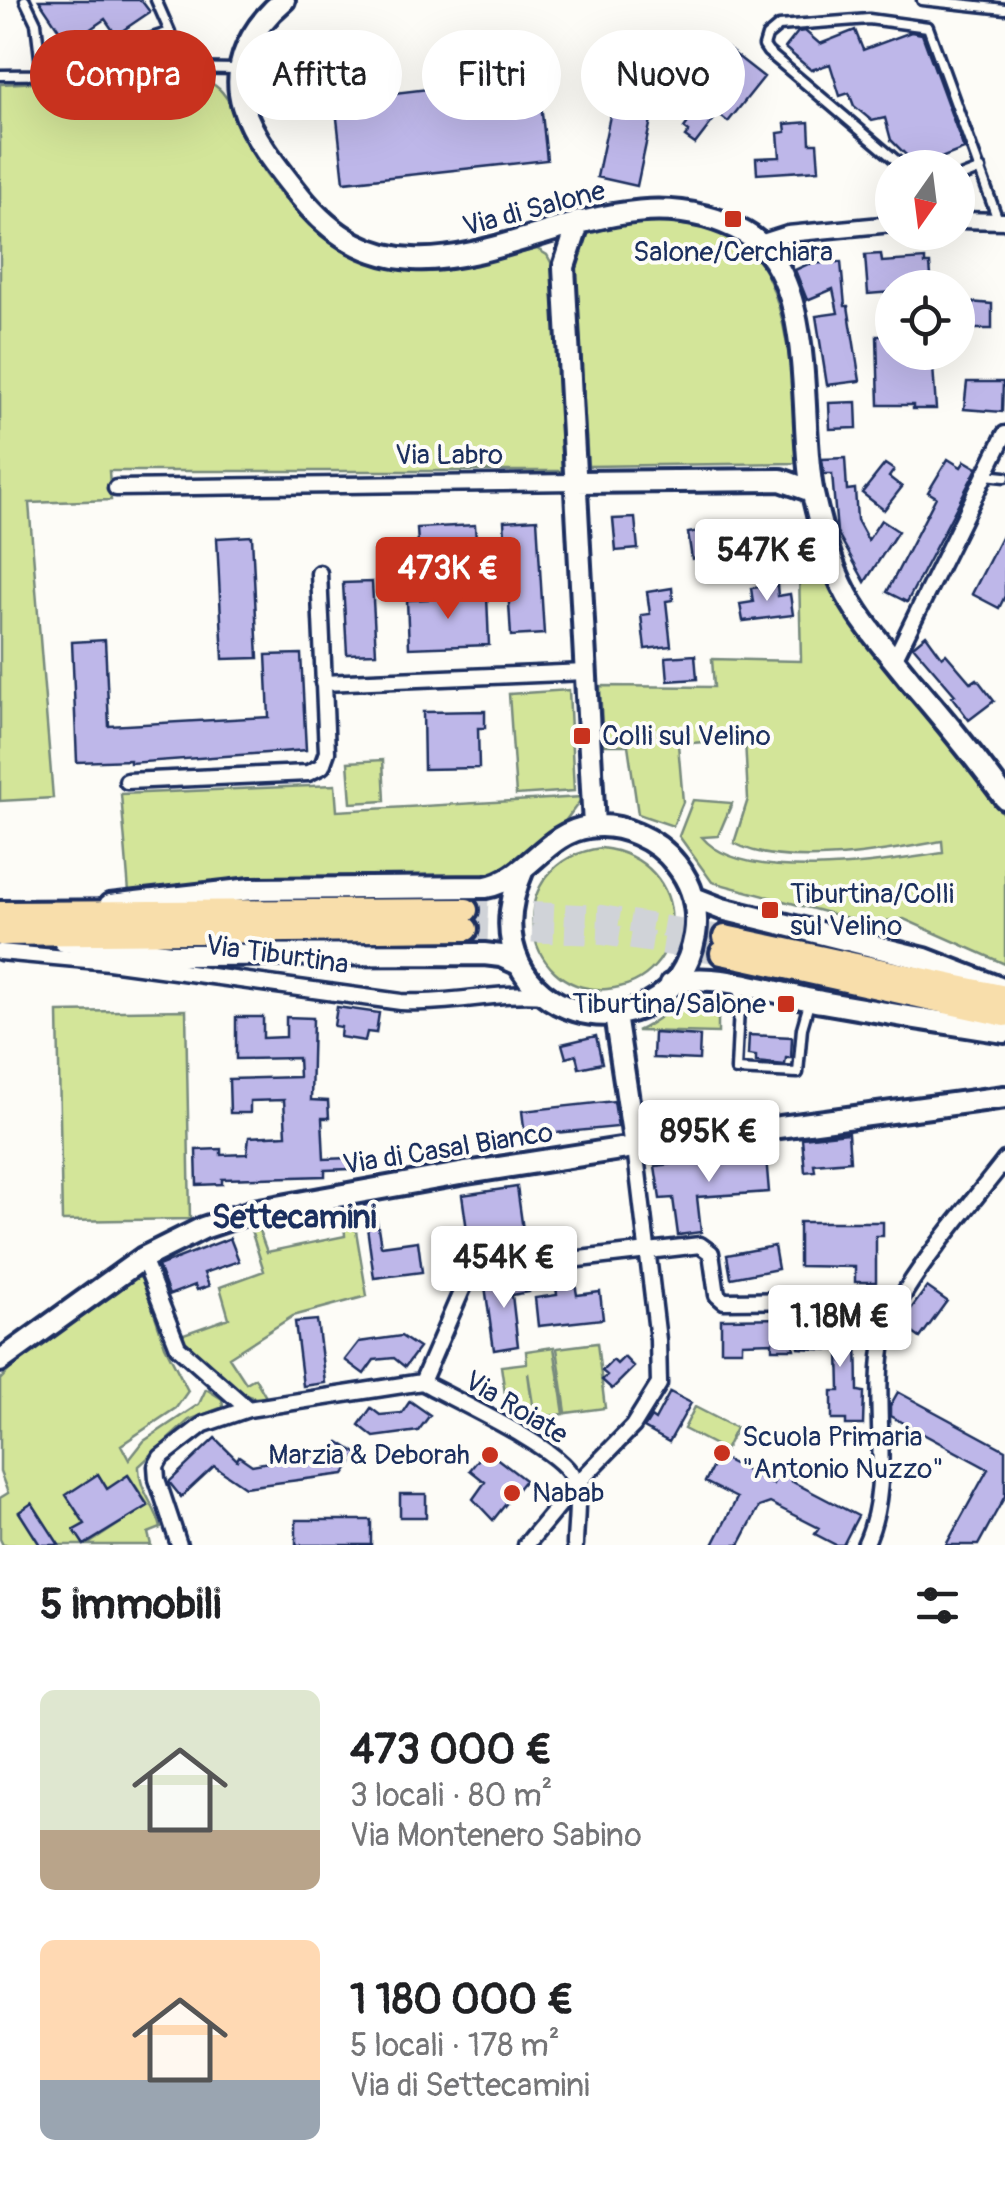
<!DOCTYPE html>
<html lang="it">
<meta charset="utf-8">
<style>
:root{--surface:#fff;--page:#f6f6f6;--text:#202124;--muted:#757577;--accent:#c8321e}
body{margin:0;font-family:Pangolin,sans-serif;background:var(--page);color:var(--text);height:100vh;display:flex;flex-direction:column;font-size:38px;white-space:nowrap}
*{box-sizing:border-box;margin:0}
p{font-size:32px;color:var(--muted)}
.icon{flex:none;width:55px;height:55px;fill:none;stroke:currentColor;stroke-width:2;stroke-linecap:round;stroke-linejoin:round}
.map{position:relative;height:1545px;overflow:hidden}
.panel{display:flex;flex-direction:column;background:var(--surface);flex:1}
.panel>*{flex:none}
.top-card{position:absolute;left:30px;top:30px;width:945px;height:90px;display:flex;gap:20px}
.needle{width:65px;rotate:194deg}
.fabs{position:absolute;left:875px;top:150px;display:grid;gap:20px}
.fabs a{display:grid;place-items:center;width:100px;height:100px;border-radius:50%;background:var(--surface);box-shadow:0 10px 40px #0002;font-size:50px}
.price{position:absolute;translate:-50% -85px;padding:0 22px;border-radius:10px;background:#fff;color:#222;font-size:32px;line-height:65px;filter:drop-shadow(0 2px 5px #0008)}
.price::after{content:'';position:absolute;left:50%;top:60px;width:30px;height:22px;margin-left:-15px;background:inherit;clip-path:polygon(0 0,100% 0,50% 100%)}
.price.selected{background:var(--accent);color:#fff}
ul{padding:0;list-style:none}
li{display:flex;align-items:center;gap:30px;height:250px;padding:0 40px}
li span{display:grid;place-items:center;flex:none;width:280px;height:200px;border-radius:15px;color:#555}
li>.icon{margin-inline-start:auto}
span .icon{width:120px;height:120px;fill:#fffc;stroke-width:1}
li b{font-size:42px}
h2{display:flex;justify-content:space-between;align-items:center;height:120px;padding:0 40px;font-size:42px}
.pill{padding:0 35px;border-radius:45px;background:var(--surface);box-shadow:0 10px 40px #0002;font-size:35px;line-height:90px}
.pill.selected{background:var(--accent);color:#fff}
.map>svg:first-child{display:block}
.green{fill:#d3e599;stroke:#778a7c;stroke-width:2.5}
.building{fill:#beb7e9;stroke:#1b2f5e;stroke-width:2.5}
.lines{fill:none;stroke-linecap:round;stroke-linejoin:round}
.primary-tunnel{stroke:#d0d3d8;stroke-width:22;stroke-dasharray:22 11;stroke-linecap:butt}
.lane-casing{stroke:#1b2f5e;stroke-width:15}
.street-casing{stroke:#1b2f5e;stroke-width:21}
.secondary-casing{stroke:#1b2f5e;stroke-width:28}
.primary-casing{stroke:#1b2f5e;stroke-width:30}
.lane{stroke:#fdfcf7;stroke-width:8}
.street{stroke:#fdfcf7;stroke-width:14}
.secondary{stroke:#fdfcf7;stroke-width:20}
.primary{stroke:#f8deab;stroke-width:22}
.poi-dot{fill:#c8321e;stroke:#fdfcf7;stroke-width:4}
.labels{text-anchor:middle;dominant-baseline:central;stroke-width:8;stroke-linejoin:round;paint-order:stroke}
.street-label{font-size:28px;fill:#1b2f5e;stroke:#fdfcf7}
.poi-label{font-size:28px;fill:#1b2f5e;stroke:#fdfcf7;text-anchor:start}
.quarter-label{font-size:32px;font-weight:bold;fill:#1b2f5e;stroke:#fdfcf7}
</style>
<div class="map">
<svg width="1005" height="1545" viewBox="0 0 1005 1545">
<rect width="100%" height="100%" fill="#fdfcf7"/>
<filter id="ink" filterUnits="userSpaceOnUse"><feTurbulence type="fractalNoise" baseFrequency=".01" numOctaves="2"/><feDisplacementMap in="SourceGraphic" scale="20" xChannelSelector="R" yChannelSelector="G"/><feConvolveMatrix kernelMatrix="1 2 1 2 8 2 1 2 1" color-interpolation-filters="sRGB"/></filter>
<g filter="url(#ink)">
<path class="green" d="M187 75C234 82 231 115 251 151 286 215 363 281 441 271 473 267 506 256 537 249L547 255 553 266 562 471H109L111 500 29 503 53 798 0 801V84Z
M658 222C689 225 730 229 753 254 789 292 795 405 799 457L796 463 588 466 575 261C577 253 579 243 583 237 598 217 637 223 658 222Z
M825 567 1005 817V964L904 919 866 923 712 882 679 836 693 800 732 803 718 836 702 837C742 886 887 862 943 853L942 841C886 851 785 871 734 843L748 799 745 739 678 744 683 802 673 826 638 814 628 745H603L600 686 714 687 712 659 801 661 799 571Z
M569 690 574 791 516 795 509 694Z
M383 760 385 801 351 803 348 762Z
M335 785 337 811 583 797 563 824 526 850 501 875 478 881 244 884 129 892 121 794Z
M601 848C696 859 692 982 607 989 519 995 499 862 601 848Z
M703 996 718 1000V1033L637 1031C661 1021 678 998 703 996Z
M186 1010 190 1219 62 1221 58 1012Z
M354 1219 367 1296 293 1316 229 1357 246 1383 255 1378 266 1397C241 1406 193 1355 178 1336L229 1318 220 1287 264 1271 250 1227 257 1225 267 1252 345 1236 344 1220Z
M136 1276 143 1279 165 1346 188 1391 176 1408 121 1445 129 1460 144 1441 199 1404 206 1389 222 1399 223 1407 189 1420 139 1466C138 1490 156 1505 161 1528L148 1533 151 1545H87L148 1505 129 1476 112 1496 98 1475 105 1510 75 1530 84 1545H59L32 1504 19 1512 40 1545H3L0 1539V1498L8 1493 0 1472V1380L14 1365Z
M597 1343 605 1408 566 1413 557 1348Z
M554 1347 564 1414 535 1418 528 1373 533 1411 508 1414 501 1366 527 1363 526 1351Z
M695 1407 736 1428 725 1450 684 1429Z"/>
<path class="building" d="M39 0H141L150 12 116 35 105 19 76 39 73 35 66 40Z
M855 30 863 50 911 32 922 34 964 149 918 167 891 140 885 118 872 121 854 106 849 93 840 96 830 64 811 70 785 48 798 32 805 31 820 44Z
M714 38 764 77 728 122 718 114 695 144 685 137 689 132 684 128 703 102 688 90 705 67 697 61Z
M538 76 547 160 344 182 335 100Z
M611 111 651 120 637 186 597 177Z
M809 122 810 143H817L819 170 757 174 756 158 780 157 778 133 786 132 785 124Z
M881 254 882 262 925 259V264H930L932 288H892V292L868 294 865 255Z
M841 262 845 306H848L860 381 827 385 816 316 838 313 833 289 807 300 795 270 808 264Z
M958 301 992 304V329H958Z
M877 336H892V352H932L936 409H913V405H879Z
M967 382H1003L1002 412 964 409Z
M856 402 857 428 830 429 829 403Z
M845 458 847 490 855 489 857 520 868 540 881 520 898 531 865 582 837 532 832 474H824L822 459Z
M948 459 961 467 965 461 977 468 907 602 887 592 936 497 928 492Z
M885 464 894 470 889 477 902 487 884 510 862 493Z
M635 518 638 549 616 551 613 519Z
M537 519 544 634 511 636 504 521Z
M742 524 747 552 734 554 735 561 707 566 706 556 692 559 688 533Z
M475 525 477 556 419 560 417 528Z
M1005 530V596L999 608 972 594Z
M252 536 258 658 223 659 217 538Z
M372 582 376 653 347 654 343 583Z
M777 585 778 596 790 594 793 615 743 621 740 604 753 602 751 588Z
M672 588 673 600 666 601 671 646 645 649 641 615 650 614 647 592Z
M487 596 489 645 409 648 407 600Z
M926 635 942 657 946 654 971 683 977 679 994 701 969 720 952 697 955 695 913 646Z
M105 640 109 726 269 717 266 655 301 654 306 750 130 763V760L77 762 72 642Z
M695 655 697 679 668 681 666 657Z
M485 711V728H478L479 768 424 769 423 712Z
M337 1007 379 1013 376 1033 367 1032 365 1041 340 1037 341 1027 334 1026Z
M236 1017H263V1038L286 1037V1017L313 1018 311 1100 328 1101 329 1118H322L324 1159 349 1158 350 1169 325 1170V1176L222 1179V1184L197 1185 196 1150 221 1149V1155L247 1154 249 1137 286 1135 284 1100 250 1101V1113H230L229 1079 299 1077 298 1058 236 1059Z
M654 1033 700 1036 699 1060 653 1058Z
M749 1035 792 1037 791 1058H786L785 1065 756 1062V1056L748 1055Z
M596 1036 602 1063 579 1068 576 1055 566 1058 562 1044Z
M614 1101 618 1127 525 1136 522 1111Z
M848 1133 850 1161 814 1164 815 1171 805 1172 802 1138Z
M765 1145 769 1192 697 1197 701 1232 678 1235 673 1198 660 1199 655 1166 703 1160V1165L753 1161 752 1146Z
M517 1187 524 1237 550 1233 553 1250 505 1257 501 1233 468 1237 462 1195Z
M374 1203 381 1246 418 1241 422 1272 374 1278 364 1205Z
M799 1222H883V1236H876V1282H855V1267L799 1266Z
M230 1238 239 1261 204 1273 209 1286 197 1290 195 1285 169 1295 158 1266Z
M774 1246 778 1269 731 1278 727 1255Z
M527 1276 529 1292 512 1295 518 1346 494 1350 485 1286 514 1282V1277Z
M575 1283 577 1295 600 1292 603 1319 538 1326 535 1298 557 1295 556 1286Z
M927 1287 947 1301 920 1338 900 1324Z
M788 1318 794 1349H772V1342L742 1343V1350H721V1319Z
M317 1320 325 1383 303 1386 295 1322Z
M799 1327H841V1334H857L858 1391 864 1392 863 1425H846V1420H832V1391H840L839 1350 799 1348Z
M401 1336 419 1348 405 1367 394 1358 374 1360 364 1374 345 1360 359 1342Z
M624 1357 634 1367 612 1389 602 1380 607 1375 602 1371 613 1360 617 1364Z
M670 1392 691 1403 669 1442 644 1428 651 1417 655 1420Z
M898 1392 1005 1450V1496L978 1545H946L988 1469 890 1416V1406Z
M410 1401 430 1415 418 1431 374 1437 359 1425 371 1408 380 1415 402 1413Z
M215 1438 237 1460 239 1456 252 1465 332 1451 339 1442 358 1454 344 1474 245 1487 214 1466 181 1497 169 1482Z
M486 1450 525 1480 493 1520 473 1499 485 1482 470 1470Z
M718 1456 773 1484 781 1466 795 1474 791 1481 858 1516 843 1545H836L815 1534 819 1528 770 1503 759 1507 739 1545H713L737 1498 705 1482Z
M98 1474 107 1489 128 1475 148 1506 84 1545 74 1530 85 1524 66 1495Z
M400 1494H426V1517H400Z
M32 1503 59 1545H40L19 1512Z
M296 1520H371V1545H296Z"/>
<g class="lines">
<path class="primary-tunnel" d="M466 910 602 916 725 937
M466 929 602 934 722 953"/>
<defs>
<path id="lane" d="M25 0 36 23 42 74
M922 0 1005 9
M39 48C94 51 117 51 170 32L156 0
M0 75 90 74 173 68 237 69
M905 168 768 52 764 46 767 36 779 26 869 19 928 27 998 220
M958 178 981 169
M985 475 1005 477
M740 986 736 1070 798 1073 802 1028 810 1000"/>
<path id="street" d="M958 220 1005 221
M760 243 788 234 892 224
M116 488 576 482
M894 660 1005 434
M323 683 586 672
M127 781 308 773 322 766 327 752 319 573
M0 952 109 962 401 1002C450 1005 497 991 545 995
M143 1258 178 1347 248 1409
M422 1382 465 1283 473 1274 484 1270 700 1245 711 1253 717 1295 724 1301 900 1299
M422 1382C454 1400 557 1446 572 1476 581 1494 575 1525 575 1545
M179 1545 157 1479 156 1466 161 1457 204 1424 248 1409 422 1382
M526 1545 575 1486 633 1426 659 1384 658 1340 635 1147
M865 1545C895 1482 870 1405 884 1338 895 1288 972 1204 1005 1160"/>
<path id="secondary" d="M284 0C253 26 230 64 243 106 252 137 279 170 299 195 430 360 589 144 745 233 820 276 797 422 813 494 821 529 830 563 847 595 864 626 888 652 910 680 943 718 975 757 1005 798
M579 221 564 267 594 826
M576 482 781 480 812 491
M694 898 722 909 925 959 1005 990
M110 905 251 889 486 887C528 879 545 833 589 827 620 822 657 839 676 864 692 884 699 909 695 935 671 1072 457 1021 523 869
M64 941 170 955 484 954 501 956 519 964
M671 984C711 969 780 995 822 1002 883 1013 944 1023 1005 1032
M615 1015 635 1147
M0 1361 143 1258 203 1228 254 1211 460 1174 659 1143 1005 1097"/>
<path id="primary" d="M0 913 466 910
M0 934 466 929
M725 937 1005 997
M722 953 1005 1015"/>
</defs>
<use href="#lane" class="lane-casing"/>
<use href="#street" class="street-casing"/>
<use href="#secondary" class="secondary-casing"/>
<use href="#primary" class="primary-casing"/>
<use href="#lane" class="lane"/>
<use href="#street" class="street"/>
<use href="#secondary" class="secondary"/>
<use href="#primary" class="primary"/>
</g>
</g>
<g class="poi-dot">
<rect x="723" y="209" width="20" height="20" rx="5"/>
<rect x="572" y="726" width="20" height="20" rx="5"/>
<rect x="760" y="900" width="20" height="20" rx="5"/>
<rect x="776" y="994" width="20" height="20" rx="5"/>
<circle cx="722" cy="1453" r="10"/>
<circle cx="490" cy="1455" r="10"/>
<circle cx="512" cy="1493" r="10"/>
</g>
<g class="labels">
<g class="street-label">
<text transform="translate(534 209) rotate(-15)">Via di Salone</text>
<text x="449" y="455">Via Labro</text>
<text transform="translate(277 955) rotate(8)">Via Tiburtina</text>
<text transform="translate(448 1149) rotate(-9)">Via di Casal Bianco</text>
<text transform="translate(516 1408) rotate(31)">Via Roiate</text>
</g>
<g class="poi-label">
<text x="733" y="252" text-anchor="middle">Salone/Cerchiara</text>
<text x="602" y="736">Colli sul Velino</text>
<text x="790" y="894">Tiburtina/Colli<tspan x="790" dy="32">sul Velino</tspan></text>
<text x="766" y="1004" text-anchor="end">Tiburtina/Salone</text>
<text x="742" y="1437">Scuola Primaria<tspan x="742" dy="32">"Antonio Nuzzo"</tspan></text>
<text x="470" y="1455" text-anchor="end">Marzia &amp; Deborah</text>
<text x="532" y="1493">Nabab</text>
</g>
<g class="quarter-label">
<text x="294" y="1218">Settecamini</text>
</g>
</g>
</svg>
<div class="fabs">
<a><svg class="needle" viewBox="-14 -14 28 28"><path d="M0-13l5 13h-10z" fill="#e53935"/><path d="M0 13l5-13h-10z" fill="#757577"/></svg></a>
<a><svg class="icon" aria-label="locate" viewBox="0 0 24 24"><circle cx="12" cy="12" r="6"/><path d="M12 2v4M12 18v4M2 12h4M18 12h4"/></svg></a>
</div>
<b class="price" style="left:767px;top:604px">547K €</b>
<b class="price selected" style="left:448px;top:622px">473K €</b>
<b class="price" style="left:709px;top:1185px">895K €</b>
<b class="price" style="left:504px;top:1311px">454K €</b>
<b class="price" style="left:840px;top:1370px">1.18M €</b>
<div class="top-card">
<a class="pill selected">Compra</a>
<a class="pill">Affitta</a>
<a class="pill">Filtri</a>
<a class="pill">Nuovo</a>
</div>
</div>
<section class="panel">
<h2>5 immobili<svg class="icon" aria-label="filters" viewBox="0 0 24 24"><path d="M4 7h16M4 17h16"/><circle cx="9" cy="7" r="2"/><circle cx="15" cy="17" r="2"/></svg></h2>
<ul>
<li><span style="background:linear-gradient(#dfe7d0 70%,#b9a48a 0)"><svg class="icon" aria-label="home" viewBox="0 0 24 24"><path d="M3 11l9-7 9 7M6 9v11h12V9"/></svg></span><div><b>473 000 €</b><p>3 locali · 80 m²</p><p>Via Montenero Sabino</p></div></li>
<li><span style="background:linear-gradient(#ffd9b3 70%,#9aa5b1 0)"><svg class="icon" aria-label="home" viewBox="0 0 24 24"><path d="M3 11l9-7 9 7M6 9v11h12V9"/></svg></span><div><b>1 180 000 €</b><p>5 locali · 178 m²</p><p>Via di Settecamini</p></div></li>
</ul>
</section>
